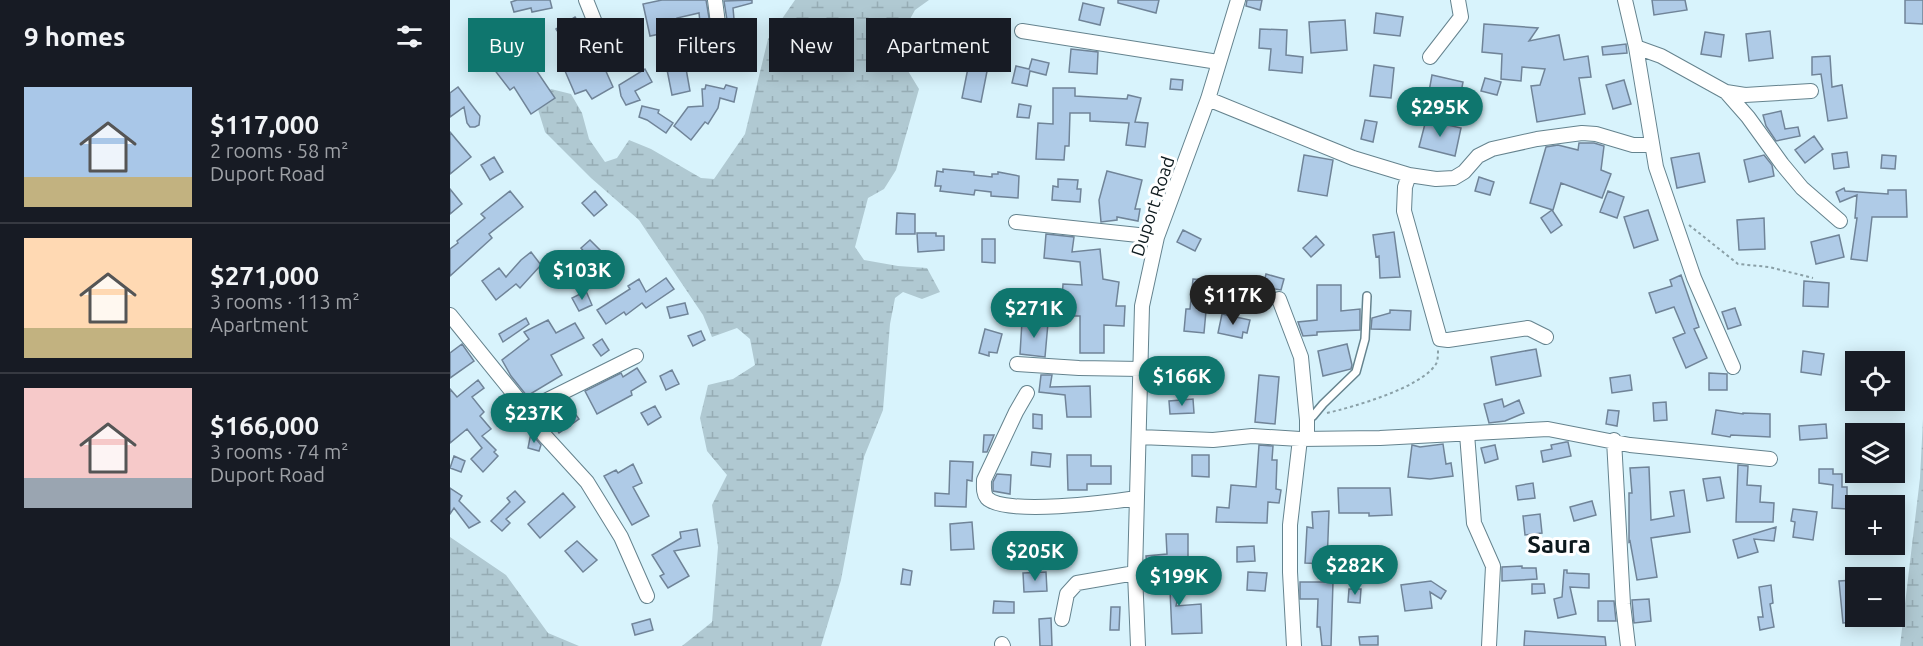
<!DOCTYPE html>
<meta charset="utf-8">
<style>
:root{--surface:#171b24;--page:#242831;--text:#f1f3f6;--muted:#9ea1a6;--line:#363941;--accent:#0f766e}
body{margin:0;font-family:Ubuntu,sans-serif;background:var(--page);color:var(--text);height:100vh;display:flex;flex-direction:column;font-size:22px;white-space:nowrap}
*{box-sizing:border-box;margin:0}
p{font-size:20px;color:var(--muted)}
.icon{flex:none;width:33px;height:33px;fill:none;stroke:currentColor;stroke-width:2;stroke-linecap:round;stroke-linejoin:round}
.map{position:relative;flex:1;overflow:hidden}
.side{display:flex;flex-direction:column;background:var(--surface);width:450px}
.side>*{flex:none}
.guide{position:absolute;left:18px;top:18px;width:570px;height:54px;display:flex;gap:12px}
.buttons{position:absolute;left:1395px;top:351px;display:grid;gap:12px}
.buttons a{display:grid;place-items:center;width:60px;height:60px;border-radius:0px;background:var(--surface);box-shadow:0 3px 15px #0003;font-size:30px}
.price{position:absolute;translate:-50% -51px;padding:0 14px;border-radius:21px;background:var(--accent);color:#fff;font-size:20px;line-height:39px;filter:drop-shadow(0 2px 3px #0008)}
.price::after{content:'';position:absolute;left:50%;top:36px;width:18px;height:14px;margin-left:-9px;background:inherit;clip-path:polygon(0 0,100% 0,50% 100%)}
.price.selected{background:#222;color:#fff}
ul{padding:0;list-style:none}
li{display:flex;align-items:center;gap:18px;height:150px;padding:0 24px}
li+li{border-top:2px solid var(--line)}
li span{display:grid;place-items:center;flex:none;width:168px;height:120px;border-radius:0px;color:#555}
li>.icon{margin-inline-start:auto}
span .icon{width:72px;height:72px;fill:#fffc;stroke-width:1}
li b{font-size:26px}
h2{display:flex;justify-content:space-between;align-items:center;height:72px;padding:0 24px;font-size:26px}
.tag{padding:0 21px;border-radius:0px;background:var(--surface);box-shadow:0 3px 15px #0003;font-size:21px;line-height:54px}
.tag.selected{background:var(--accent);color:#fff}
main{display:flex;flex:1;min-height:0}
.map>svg:first-child{display:block}
.wetland{fill:url(#wetland-marsh)}
.building{fill:#afcbe7;stroke:#708498;stroke-width:1.5}
.lines{fill:none;stroke-linecap:round;stroke-linejoin:round}
.service-casing{stroke:#65838e;stroke-width:10}
.minor-casing{stroke:#65838e;stroke-width:16}
.path{stroke:#8aa0a7;stroke-width:2;stroke-dasharray:3 3;stroke-linecap:butt}
.service{stroke:#fff;stroke-width:7}
.minor{stroke:#fff;stroke-width:14}
.labels{text-anchor:middle;dominant-baseline:central;stroke-width:6;stroke-linejoin:round;paint-order:stroke}
.street-label{font-size:18px;fill:#0c191d;stroke:#fff}
.district-label{font-size:24px;font-weight:bold;fill:#0c191d;stroke:#fff}
</style>
<main>
<section class="side">
<h2>9 homes<svg class="icon" aria-label="filters" viewBox="0 0 24 24"><path d="M4 7h16M4 17h16"/><circle cx="9" cy="7" r="2"/><circle cx="15" cy="17" r="2"/></svg></h2>
<ul>
<li><span style="background:linear-gradient(#a9c7e8 75%,#c2b280 0)"><svg class="icon" aria-label="home" viewBox="0 0 24 24"><path d="M3 11l9-7 9 7M6 9v11h12V9"/></svg></span><div><b>$117,000</b><p>2 rooms · 58 m²</p><p>Duport Road</p></div></li>
<li><span style="background:linear-gradient(#ffd9b3 75%,#c2b280 0)"><svg class="icon" aria-label="home" viewBox="0 0 24 24"><path d="M3 11l9-7 9 7M6 9v11h12V9"/></svg></span><div><b>$271,000</b><p>3 rooms · 113 m²</p><p>Apartment</p></div></li>
<li><span style="background:linear-gradient(#f6c9c9 75%,#9aa5b1 0)"><svg class="icon" aria-label="home" viewBox="0 0 24 24"><path d="M3 11l9-7 9 7M6 9v11h12V9"/></svg></span><div><b>$166,000</b><p>3 rooms · 74 m²</p><p>Duport Road</p></div></li>
</ul>
</section>
<div class="map">
<svg width="1473" height="646" viewBox="0 0 1473 646">
<defs>
<pattern id="wetland-marsh" width="20" height="14" patternUnits="userSpaceOnUse" patternTransform="scale(1.5)"><rect width="20" height="14" fill="#b0c9d2"/><path d="M1 5h8M5 5V1M11 12h8M15 12V8" fill="none" stroke="#96acb4"/></pattern>
</defs>
<rect width="100%" height="100%" fill="#d8f3fc"/>
<path class="wetland" d="M345 0H479L465 10 444 48 469 89 446 170 434 189 418 198 405 247 414 260 448 266 477 268 490 292 472 299 453 292 445 298 440 324 433 410 414 457 391 580 371 646H232L262 622 268 547 262 505 277 475 257 451 250 418 258 385 283 379 305 365 300 339 287 328 262 337 253 315 189 220 141 178 95 132 86 103 101 89 121 94 132 113 139 139 155 162 167 158 179 140 201 149 251 178 264 179 295 134 318 39Z
M1473 419V646H1450L1470 478Z
M0 537 56 575 98 633 129 646H0Z"/>
<path class="building" d="M67 0H100L102 8 82 12 81 8 64 12 61 2Z
M212 0H256L262 36 266 39H273L274 47H270L271 60 254 61 253 51H250L249 41H252L249 13 227 18 240 91 222 95 210 34 200 36 193 4Z
M302 0V3L283 8 284 19 277 20 274 1Z
M668 0H709L706 13 668 3Z
M797 0H812L810 10 796 6Z
M1202 0H1235L1237 10 1204 15Z
M1455 0H1473V24L1455 23Z
M633 3 654 8 650 25 629 20Z
M926 13 953 17 950 36 924 33Z
M125 17 146 49 163 87 142 99 136 90 125 94 112 64 125 59 106 29Z
M895 20 897 50 861 53 859 22Z
M501 21 513 23 512 32 532 38 531 41 537 43 536 47 558 49 557 62 539 61 531 102 512 98 519 63 502 59 511 33 499 31Z
M1034 24 1088 28 1079 41 1109 35 1114 60 1138 56 1141 77 1129 78 1135 114 1087 122 1081 86 1090 85 1095 69 1072 67 1071 81 1051 79 1052 54 1032 52Z
M177 26 179 42 163 44 160 29Z
M810 29 837 30 836 55 853 57 852 73 819 70 821 49 809 48Z
M1320 31 1323 58 1299 61 1296 34Z
M1255 32 1274 35 1271 57 1251 54Z
M1176 44 1177 53 1153 55 1152 47Z
M73 46 89 68 86 70 105 98 81 114 64 87 60 90 43 68Z
M621 49 648 52 647 74 619 72Z
M1380 56 1382 87 1392 85 1397 118 1378 121 1371 74 1362 75V57Z
M582 59 599 63 596 75 580 71 577 86 562 83 566 66 579 69Z
M924 65 944 68 941 98 920 96Z
M195 69 202 82 185 91 190 100 176 105 171 96 169 85Z
M982 75 1013 82 1009 103 978 97Z
M1035 78 1051 82 1047 95 1031 91Z
M721 79 733 80 732 90 720 89Z
M1174 80 1181 104 1163 109 1156 85Z
M256 85 274 89 276 85 287 88 284 102 270 98 268 108 258 124 255 122 241 140 224 126 238 107 253 106 252 89H255Z
M8 87 30 116 29 125 25 127H20L17 123 14 107 0 117V93Z
M603 88H625V96L677 99 678 95 691 98 685 122 698 123 695 147 676 145 679 123 640 121V113H620L619 146H615L614 160 586 159 588 123 603 124Z
M569 104 581 106 579 118 567 117Z
M192 106 209 110 208 113 223 123 216 133 197 120 189 117Z
M1331 111 1335 129 1348 127 1350 136 1326 141 1316 126 1313 115Z
M915 120 927 122 923 142 911 139Z
M976 120 1011 128 1005 156 969 147Z
M0 132 21 157 0 174Z
M1364 136 1373 149 1355 163 1345 150Z
M1129 143H1144L1154 146 1151 170 1161 174 1152 198 1111 183 1103 210 1080 203 1096 147 1108 145 1128 150Z
M1397 152 1399 167 1384 169 1382 154Z
M1249 153 1255 182 1227 188 1221 158Z
M854 155 883 160 877 196 848 191Z
M1314 155 1322 165 1324 176 1299 182 1294 160Z
M1432 155 1446 156 1445 169 1431 168Z
M44 157 53 172 40 180 31 165Z
M493 169 524 172V175L542 177V174H548V172L569 176 568 198 541 196V192L525 190 524 195 490 191 491 186H485L487 171 493 172Z
M657 171 692 180 685 209H690L688 221 667 217V220L651 222 649 200Z
M1029 177 1044 182 1040 195 1025 191Z
M608 179 628 180 627 189H631L630 202 602 200 603 186 608 187Z
M1394 188 1395 191 1438 194V190H1456L1457 217H1422L1417 261 1401 259 1407 218H1405L1407 195 1390 202 1386 192Z
M0 189 12 204 0 214Z
M60 191 73 207 39 234 42 238 0 276V249L8 243 7 241 35 218 31 214Z
M145 191 157 205 144 216 132 203Z
M1158 191 1174 197 1167 218 1150 212Z
M1102 210 1112 225 1101 233 1091 218Z
M1198 210 1208 240 1184 248 1174 217Z
M447 213 465 214V234H446Z
M1314 218 1315 249 1289 250 1287 220Z
M733 230 751 239 745 251 727 242Z
M944 232 950 277 930 278 929 256 926 257 923 235Z
M467 233H486V236H494V250L468 252Z
M596 234 624 237 622 252 650 249 653 279 669 282 666 306H675L674 326 654 325V353H630V316H611L613 284 632 285 630 262 594 258Z
M1389 235 1394 257 1366 264 1361 242Z
M866 236 874 245 861 257 853 248Z
M532 239H545V263L532 262Z
M140 240 151 251 141 260 131 248Z
M81 252 91 265 70 288 66 284 46 300 32 281 49 268 56 277 71 260Z
M104 264 114 278 104 285 94 272Z
M816 274 834 279 831 290 813 287Z
M1231 275 1249 327 1244 329 1257 358 1236 368 1223 338 1235 333 1224 307 1206 313 1199 293 1222 286 1220 280Z
M216 278 224 289 196 308 192 303 176 315 174 312 156 324 147 310 180 289 178 286 189 279 196 292Z
M743 279 755 280 752 310 756 311 754 333 734 331 736 309H740Z
M1354 281 1379 283 1378 307 1353 306Z
M867 285H891V311L910 309V330L867 332V335L853 336 848 322 867 320Z
M136 291 142 305 129 311 122 298Z
M561 297 578 299 577 314 560 313Z
M235 303 238 314 220 318 217 307Z
M1285 308 1291 325 1278 329 1272 312Z
M940 310 961 311 960 330 921 329 922 318 940 313Z
M772 314 800 320 797 333 793 332 792 338 768 333Z
M76 318 79 324 53 342 49 334Z
M98 320 106 333 125 323 134 338 101 355 112 375 77 396 61 376 52 360 79 339 74 332Z
M572 321 598 323 595 357 570 354Z
M535 329 552 334 547 353 539 352V356L529 353Z
M251 331 255 340 243 346 238 336Z
M152 339 159 350 151 356 143 345Z
M12 344 24 361 0 378V353Z
M897 344 902 365 901 369 873 376 868 351Z
M1086 349 1091 376 1046 385 1041 357Z
M1353 351 1374 354 1371 375 1351 372Z
M187 368 196 382 181 391 182 395 147 414 135 391 171 373 173 377Z
M222 370 229 384 216 390 210 376Z
M1259 373 1277 374V390H1259Z
M591 375H602L600 387 640 386 641 417H617L615 395 589 392Z
M809 375 829 377 825 424 805 422Z
M1180 375 1182 390 1162 393 1160 378Z
M28 380 34 388 22 397 34 412 30 416 41 429 32 436 46 450 44 452 48 456 33 472 21 459 32 448 17 429 0 443V389L7 397Z
M743 399 744 413 720 414 719 401Z
M1052 399 1054 407 1069 400 1074 413 1055 421 1039 423 1034 404Z
M116 401 129 419 109 433 96 414Z
M1216 402 1217 420 1204 421 1203 403Z
M205 406 211 417 198 425 191 413Z
M1158 410 1169 411 1167 426 1156 424Z
M1266 410 1293 414V413L1320 414V437L1281 435 1280 437 1262 434Z
M583 414 592 415V429L583 428Z
M1376 424 1377 438 1350 440 1349 426Z
M81 433 91 445 89 451 78 448Z
M534 435H544L537 452H533Z
M1116 442H1118L1121 456 1093 462 1091 451 1102 449 1101 445Z
M993 444 996 464 1001 463 1003 476 980 479 958 477 962 445 970 447Z
M809 445 823 446 822 460H827L826 489 831 490 829 503 818 502 817 523 766 522 767 507 779 508 781 485 806 487Z
M1045 445 1048 459 1035 463 1031 448Z
M582 452 601 454 600 467 581 465Z
M617 455H641V466H661V484H637V490H618Z
M742 455H759V477L742 476Z
M4 456 15 461 11 472 0 468Z
M500 461 523 462 522 481 517 480 516 507 485 506V493L499 494Z
M183 464 192 483 183 487 199 516 182 525 154 476 166 470 168 473Z
M1288 465 1298 466 1297 485 1311 486 1310 502 1324 503 1323 522H1286Z
M1199 467 1201 520 1224 516 1220 492 1234 490 1240 532 1201 538 1207 577 1187 580 1180 541 1179 542V493H1182L1180 468Z
M1369 469H1383V474H1392V487H1397V509L1382 508 1383 485 1369 483Z
M547 474 561 475 560 494 543 491V482Z
M1270 477 1274 498 1257 501 1253 479Z
M1083 483 1085 498 1068 500 1066 486Z
M0 488 12 496 9 501 30 522 19 528 4 508 0 514Z
M888 488H940L942 515 919 516V513H889Z
M65 491 75 502 56 519 60 523 52 531 41 521 60 502 57 498Z
M113 493 125 507 90 538 78 524Z
M1142 501 1146 515 1124 521 1120 507Z
M1343 509 1367 512 1363 540 1343 537 1345 522 1341 521Z
M879 511 877 564 855 563 857 527 863 528 862 512Z
M1090 514 1092 533 1075 535 1073 516Z
M522 522 524 549 501 550 500 524Z
M1326 527 1324 541 1304 539 1308 552 1288 558 1283 540Z
M247 529 250 546 224 551 239 576 218 588 210 576 214 574 202 555 231 538 230 532Z
M716 534H738V565L697 566 696 556 717 554Z
M127 541 147 560 133 572 115 551Z
M804 546 805 561 787 562V547Z
M1072 566V568H1086L1087 579 1052 581V567Z
M453 569 462 571 460 585 451 584Z
M1114 570H1117V573L1139 574V588L1120 587 1126 614 1108 618 1104 599 1112 597Z
M596 572 597 591 574 592 573 573Z
M798 572 817 573 815 591 797 590Z
M702 573 732 580 726 606 751 604 752 633 722 634 720 590 703 592Z
M1405 580 1406 622 1393 623 1389 581Z
M981 581 996 591 991 599 980 592 982 608 955 611 951 585Z
M850 582H883L881 646H872L870 627H867L868 599H850Z
M1082 584H1094L1095 593 1082 594Z
M1321 585 1323 603 1320 604 1324 627 1310 630 1308 617H1313L1309 587Z
M899 589H911L910 603 898 602Z
M1199 599 1201 621 1184 623 1182 600Z
M544 601 564 602V613H543Z
M1148 601H1164L1166 621H1148Z
M661 607H670L669 630H660Z
M601 618 602 646H590L589 619Z
M200 619 203 630 185 635 182 624Z
M1075 631 1155 637 1156 646H1074Z
M928 636V645H910L909 637Z"/>
<g class="lines">
<defs>
<path id="service" d="M857 420 863 416 873 404 906 372 915 339 917 296"/>
<path id="minor" d="M136 0 156 50
M265 0 269 31
M1175 0 1186 47 1206 167 1244 278 1283 367
M572 31 768 62
M1186 47 1211 56 1276 92 1298 117 1332 164 1352 188 1390 221
M980 57 1011 17 1008 0
M1276 92 1295 95 1361 91
M758 99 903 158 959 175 986 179 1004 178 1014 172 1028 156 1042 149 1087 139 1132 133 1146 134 1183 145H1201
M959 175 955 187 954 211 990 339 998 340 1078 328 1096 337
M566 222 707 237
M829 299 851 357 857 420V439
M0 315 77 410 94 435 137 482 171 537 197 596
M567 364 629 368 691 369
M577 393 566 412 534 480C534 486 533 493 537 498 554 516 661 502 687 498
M77 410 186 356
M1017 434 1024 523 1043 566 1039 646
M689 437 763 440 802 436 850 439 930 438 1098 429 1180 445 1320 459
M1164 440 1173 604 1178 646
M612 619 617 594 627 583 685 573
M552 644 553 646
M688 646 685 573 692 306 707 237 758 99 788 0
M844 646 840 572V525L850 439"/>
</defs>
<use href="#service" class="service-casing"/>
<use href="#minor" class="minor-casing"/>
<path class="path" d="M1239 225 1288 264 1319 267 1363 278
M877 413C903 407 971 388 986 364 988 361 988 354 988 350"/>
<use href="#service" class="service"/>
<use href="#minor" class="minor"/>
</g>
<g class="labels">
<g class="street-label">
<text transform="translate(702 206) rotate(-72)">Duport Road</text>
</g>
<g class="district-label">
<text x="1109" y="544">Saura</text>
</g>
</g>
</svg>
<div class="buttons">
<a><svg class="icon" aria-label="locate" viewBox="0 0 24 24"><circle cx="12" cy="12" r="6"/><path d="M12 2v4M12 18v4M2 12h4M18 12h4"/></svg></a>
<a><svg class="icon" aria-label="layers" viewBox="0 0 24 24"><path d="M12 4l9 5-9 5-9-5zM3 14l9 5 9-5"/></svg></a>
<a>+</a>
<a>−</a>
</div>
<b class="price" style="left:990px;top:138px">$295K</b>
<b class="price" style="left:132px;top:301px">$103K</b>
<b class="price selected" style="left:783px;top:326px">$117K</b>
<b class="price" style="left:584px;top:339px">$271K</b>
<b class="price" style="left:732px;top:407px">$166K</b>
<b class="price" style="left:84px;top:444px">$237K</b>
<b class="price" style="left:585px;top:582px">$205K</b>
<b class="price" style="left:905px;top:596px">$282K</b>
<b class="price" style="left:729px;top:607px">$199K</b>
<div class="guide">
<a class="tag selected">Buy</a>
<a class="tag">Rent</a>
<a class="tag">Filters</a>
<a class="tag">New</a>
<a class="tag">Apartment</a>
</div>
</div>
</main>
